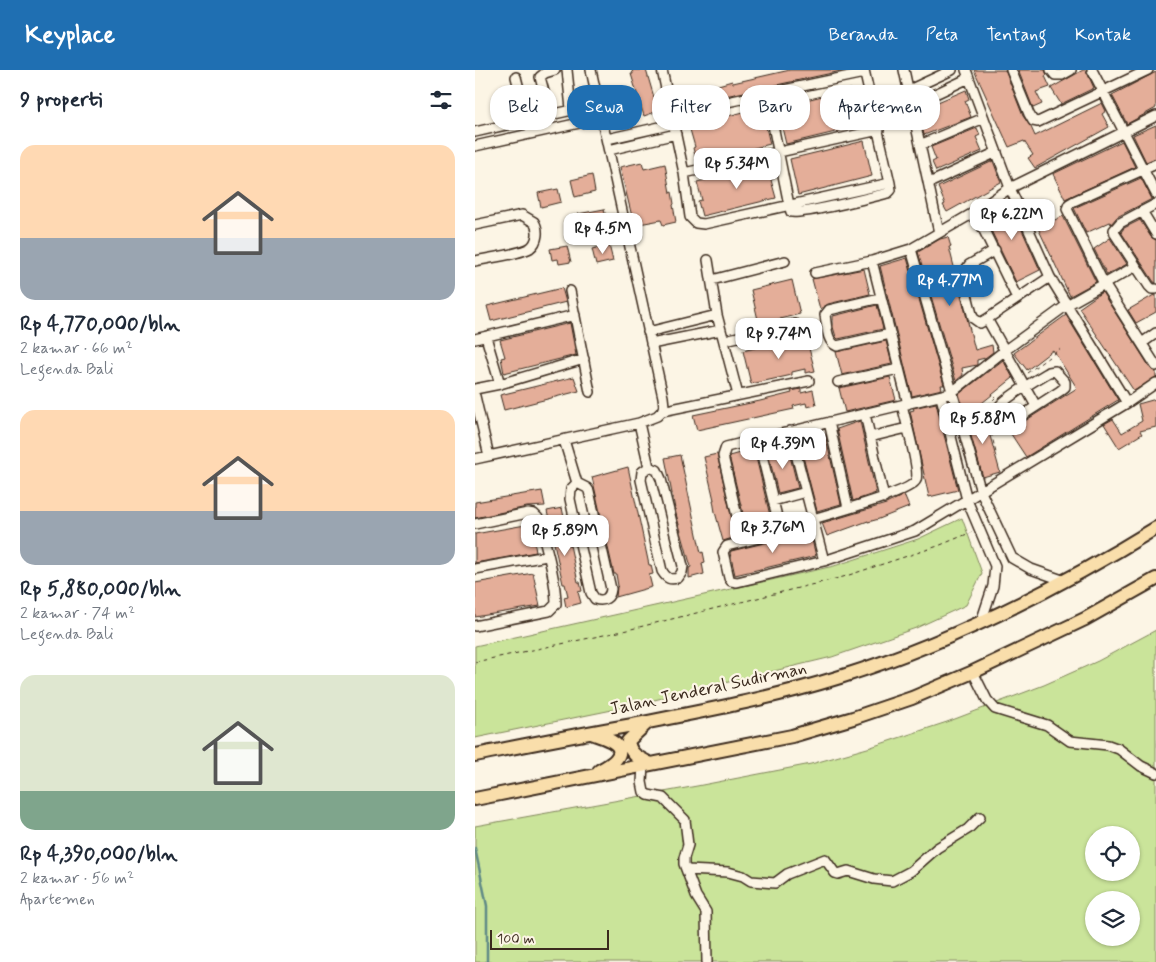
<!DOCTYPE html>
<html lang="id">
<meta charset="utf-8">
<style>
:root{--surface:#fff;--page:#f2f2f3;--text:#1f2937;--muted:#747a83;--accent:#1f6fb2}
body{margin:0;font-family:Mynerve,sans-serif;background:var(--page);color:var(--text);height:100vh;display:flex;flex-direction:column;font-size:19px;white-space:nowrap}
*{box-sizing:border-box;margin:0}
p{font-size:16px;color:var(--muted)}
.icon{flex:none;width:28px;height:28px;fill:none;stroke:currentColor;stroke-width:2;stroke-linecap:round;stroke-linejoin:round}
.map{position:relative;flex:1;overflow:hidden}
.panel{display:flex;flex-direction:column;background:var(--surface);width:475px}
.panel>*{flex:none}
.banner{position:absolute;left:15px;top:15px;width:475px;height:45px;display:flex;gap:10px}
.fabs{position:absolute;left:610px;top:756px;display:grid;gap:10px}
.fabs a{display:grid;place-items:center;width:55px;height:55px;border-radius:50%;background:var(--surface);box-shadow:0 1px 4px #0004;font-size:25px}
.scale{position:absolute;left:15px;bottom:12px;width:119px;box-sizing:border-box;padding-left:5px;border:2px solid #3b2a1e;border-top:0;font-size:14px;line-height:18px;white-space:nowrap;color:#3b2a1e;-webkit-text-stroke:4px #fcf5e5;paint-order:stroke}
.price{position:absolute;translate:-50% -42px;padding:0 11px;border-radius:10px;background:#fff;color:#222;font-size:16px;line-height:32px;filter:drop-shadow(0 1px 2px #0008)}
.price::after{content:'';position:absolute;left:50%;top:30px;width:15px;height:11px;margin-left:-8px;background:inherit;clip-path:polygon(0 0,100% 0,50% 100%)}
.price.on{background:var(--accent);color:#fff}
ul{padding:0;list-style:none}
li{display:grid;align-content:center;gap:10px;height:265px;padding:0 20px}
li span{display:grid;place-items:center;height:155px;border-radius:15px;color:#555}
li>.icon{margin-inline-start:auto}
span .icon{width:90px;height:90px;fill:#fffc;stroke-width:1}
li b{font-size:21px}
h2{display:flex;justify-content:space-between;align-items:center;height:60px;padding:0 20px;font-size:21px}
.tag{padding:0 18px;border-radius:20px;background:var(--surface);box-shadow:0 1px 4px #0004;font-size:18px;line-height:45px}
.tag.on{background:var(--accent);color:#fff}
header{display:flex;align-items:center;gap:30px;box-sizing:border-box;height:70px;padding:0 25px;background:var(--accent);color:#fff}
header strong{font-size:24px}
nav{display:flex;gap:28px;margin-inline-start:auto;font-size:18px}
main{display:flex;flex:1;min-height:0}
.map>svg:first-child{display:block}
.green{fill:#cae49a;stroke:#82875c;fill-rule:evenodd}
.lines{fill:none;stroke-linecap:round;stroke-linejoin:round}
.stream{stroke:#5f8986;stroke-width:2.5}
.building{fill:#e4ae99;stroke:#3b2a1e}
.minor-casing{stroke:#3b2a1e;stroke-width:12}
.highway-casing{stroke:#3b2a1e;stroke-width:16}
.path{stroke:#3b2a1e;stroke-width:1;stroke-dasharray:4 4;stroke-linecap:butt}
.minor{stroke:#fcf5e5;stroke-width:9}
.highway{stroke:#f9deab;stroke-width:12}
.labels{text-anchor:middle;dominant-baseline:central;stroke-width:4.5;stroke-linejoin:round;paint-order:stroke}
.street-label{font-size:18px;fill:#3b2a1e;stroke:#fcf5e5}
</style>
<header>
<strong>Keyplace</strong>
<nav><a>Beranda</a><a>Peta</a><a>Tentang</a><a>Kontak</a></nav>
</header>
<main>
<section class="panel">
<h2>9 properti<svg class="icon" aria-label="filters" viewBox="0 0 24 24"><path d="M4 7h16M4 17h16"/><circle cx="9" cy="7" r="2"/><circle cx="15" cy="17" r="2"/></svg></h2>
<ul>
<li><span style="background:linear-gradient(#ffd9b3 60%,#9aa5b1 0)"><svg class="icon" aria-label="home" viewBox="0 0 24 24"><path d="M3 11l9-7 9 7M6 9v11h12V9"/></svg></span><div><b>Rp 4,770,000/bln</b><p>2 kamar · 66 m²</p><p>Legenda Bali</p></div></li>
<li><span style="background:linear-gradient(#ffd9b3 65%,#9aa5b1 0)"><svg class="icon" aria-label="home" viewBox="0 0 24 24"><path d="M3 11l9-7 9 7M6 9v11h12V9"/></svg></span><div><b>Rp 5,880,000/bln</b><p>2 kamar · 74 m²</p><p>Legenda Bali</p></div></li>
<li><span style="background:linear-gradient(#dfe7d0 75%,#7fa58c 0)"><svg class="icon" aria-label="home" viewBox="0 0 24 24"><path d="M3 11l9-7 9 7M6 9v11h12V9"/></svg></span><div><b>Rp 4,390,000/bln</b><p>2 kamar · 56 m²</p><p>Apartemen</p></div></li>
</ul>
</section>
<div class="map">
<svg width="681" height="892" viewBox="0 0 681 892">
<rect width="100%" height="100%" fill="#fcf5e5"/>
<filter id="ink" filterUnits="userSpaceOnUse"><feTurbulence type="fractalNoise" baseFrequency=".02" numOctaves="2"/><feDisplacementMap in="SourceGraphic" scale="10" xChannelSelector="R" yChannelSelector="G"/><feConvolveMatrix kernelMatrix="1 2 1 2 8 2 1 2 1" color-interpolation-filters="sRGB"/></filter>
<g filter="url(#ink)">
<path class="green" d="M487 448 507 503 491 535 441 558 357 587 142 639 0 668V576L359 496 443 469Z
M681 560V892H0V756L222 716 336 694 396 677 472 652 569 615 623 591ZM619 765H656V802H619ZM619 830H656V868H619Z"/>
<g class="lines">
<path class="stream" d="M0 778 12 836V892"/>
</g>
<path class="building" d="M157 0H171L183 41 169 46 156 4H158Z
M315 0H371L218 33 216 23 257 11 258 13Z
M499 0H530L548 46 556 57 560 66 627 33 631 41 627 44 634 57 560 98 553 88 558 85 549 71 534 77Z
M543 0H570L572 5 570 6 575 17 561 22 567 34 558 38Z
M608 0H611L619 18 586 34 576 18Z
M681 2V38L652 54 637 25Z
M376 19 385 56 311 74 302 37Z
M491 20 494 29 490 31 496 47 449 65 447 56 449 55 444 40Z
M288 37 291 52 290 53 295 74 222 93 218 78 220 77 214 56Z
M681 55V88L671 92 658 65Z
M502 58 505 65 501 67 507 81 461 101 457 92 461 90 456 77Z
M389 71 397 106 323 125 315 89Z
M647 71 660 97 590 129 578 104Z
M518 91 526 112 472 142 468 135 470 134 463 117Z
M167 92 169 99 190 94 195 123 197 122 199 134 198 135 201 152 188 155 186 150 159 155 145 97Z
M296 94 300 108 296 110 301 128 227 146 223 131 227 130 222 112Z
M117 105 120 122 100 127 96 110Z
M666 108 677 129 642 147 636 154 635 152 611 163 599 138Z
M83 119 86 132 66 137 63 123Z
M534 131 565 200 541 212 508 144Z
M129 139 133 156 107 162 103 144Z
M588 146 621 212 595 226 563 158Z
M665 150 676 167 681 170V213L679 212 646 162 649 158Z
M473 167 476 177H474L500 280 517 275 518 282 510 288 502 290V295L487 298 488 305 481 311 443 182 465 169Z
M635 168 652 194 632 205 619 179Z
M134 175 138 191 121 195 117 179Z
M92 176 96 192 84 194 83 189 77 190 75 179Z
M432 188 469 315H466L467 319 437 326 405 196Z
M389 199 395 224 353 234 345 239 337 209Z
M317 210 325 244 284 254 276 220Z
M87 218 91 232 16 251 12 236Z
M627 222 676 299 681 302V307L659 321 604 238Z
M679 225H681V242L661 253 653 240Z
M402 235 408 259 363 269 361 267 358 257V246Z
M591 245 643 330 551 387 534 361 602 318 578 280 552 300 539 283Z
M95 253 101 285 29 303 26 288 30 287 25 270Z
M319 266 320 270 331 267 340 301 330 303V299L317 302V305L276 314 268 281 310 270 309 268Z
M411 271 417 294 367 305 361 282Z
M528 290 538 308 492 345 489 340 484 324Z
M99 307 104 321 29 340 25 325Z
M415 307 421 330 370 342 364 318Z
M326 319V323L338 320 341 335 332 337 331 333 318 336 319 339 222 360 218 345 285 331 317 323 316 321Z
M681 329V357L665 361 667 364 644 378 629 354 638 349 647 363 667 351 663 334Z
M461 333 483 420 454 427 435 341 439 340 438 338Z
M509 344 525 402 508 407 491 349Z
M385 351 401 423 378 431 362 359Z
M350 364 366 434 342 441 324 371Z
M313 378 323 418 303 423 293 383Z
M279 379 298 458 273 464 254 386Z
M242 384 261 467 248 471 240 442 238 430H239L229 387Z
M205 385 226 483 228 482 230 492 227 493 229 504 214 508V498L216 497 201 444 190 388Z
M153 397 174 495H176L178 504 174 505 177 517 141 527 142 517 143 516 141 504H139L117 407Z
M67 421 70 436 52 437 0 448V432Z
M429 425 434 437 404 449 393 452V451L352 466 347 453 411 434Z
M87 438 103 512H105L107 521 103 522 106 533 91 537 89 527 93 526 90 514H88L72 441Z
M56 454 61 482 0 493V464Z
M335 462 341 486 260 505 255 483 256 481Z
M58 503 65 536 0 547V513Z"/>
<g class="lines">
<defs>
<path id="minor" d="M92 0 96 39
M116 0 188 327 189 336 187 341
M187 0 209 103 215 147 221 153 229 154 415 113
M429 0 464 163
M491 0 535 118 575 207 652 333
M536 0 554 44 558 51 563 52 673 0
M576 0 580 5H587L596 0
M617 0 681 124
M41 7 52 50
M434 20 477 0
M292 25 314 135 316 142C327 145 397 127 413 123L416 120 415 113 389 0
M437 35 494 8
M75 44 65 7 70 3 80 0
M196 44 389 3
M0 62 124 34
M132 69 198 54
M445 75 509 48
M0 76 127 48
M134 80 201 64
M681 94 599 131 594 134 592 139 629 214 681 296
M209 103 404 60
M454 113 522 82
M681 134 645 153 639 160 640 164 674 216 677 219H681
M667 141 681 164
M500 142 542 228
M0 155 47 145 59 152C64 160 63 172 55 178 45 184 13 188 0 191
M436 179 506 422 537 488 556 499 590 511
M520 180 494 195 487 205 498 248 505 253 512 249 575 207
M233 190 242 245 263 325
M397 191 433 334
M340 203 397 191 436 179 500 142 535 118 681 46
M237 210 310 191
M95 221 115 322
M405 228 354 240 350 245C352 255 351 272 362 276L415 264
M512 249 561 336
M173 262 242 245
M11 267 25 314
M0 269 100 245
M250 270 320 254
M667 273 681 263
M176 274 246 260
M580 301 590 312V317L585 321 534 354 528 355C523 350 520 344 524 337 528 329 564 308 574 302Z
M363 312 424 299
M0 319 25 314 109 289
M0 326 14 386
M466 327 492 430 520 496 518 516 506 552
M390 344 409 428
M354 352 373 438
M164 353 174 397 182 400 186 409 208 496 207 502 203 508C195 510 192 509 187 501L166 410 167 402 174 397
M315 361 349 491
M395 367 432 358
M283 369 306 463
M89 370 102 413 112 418 114 421 136 519C135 528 129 532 120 529L116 523 95 429 96 419 102 413
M0 389 164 353 182 346 187 341 334 311
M298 431 331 422
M338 449C354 444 437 422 441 410 445 401 430 348 427 335
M0 454 53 443 59 444 63 448C70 471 81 511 81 534L74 541 0 556
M339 454 252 476 248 482 254 508 256 511 262 512 349 491 440 461 652 333 681 313
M268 472 248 386 251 377 476 323 529 281 592 235 661 196
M0 499 72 486
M498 602 512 630 520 639 572 655 595 671 633 675 644 679 666 696 681 703
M168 695 167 712 169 722 173 725 188 728 210 750 213 775 209 788V794L221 826 231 842 232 892
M212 800 253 802 268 806 276 811 300 813 312 804 350 789 360 803 363 804 373 801 399 809 417 811 436 801 462 778 493 759 505 747"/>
<path id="highway" d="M173 652 153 671C155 685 164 688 176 694
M116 663C126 667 154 673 141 689 137 694 129 698 124 701
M0 685C51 675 101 665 152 656 223 642 295 629 365 607 476 572 582 519 681 458
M0 729 317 666 378 648 437 628 498 602 610 549 681 509"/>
</defs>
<use href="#minor" class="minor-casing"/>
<use href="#highway" class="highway-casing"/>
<path class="path" d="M552 303 585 279
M521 327 513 335 511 340 521 383
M0 592 148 561 368 507 463 476 497 462"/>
<use href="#minor" class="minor"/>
<use href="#highway" class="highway"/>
</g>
</g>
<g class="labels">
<g class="street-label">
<text transform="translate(233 619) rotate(-12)">Jalan Jenderal Sudirman</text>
</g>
</g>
</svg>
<div class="fabs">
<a><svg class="icon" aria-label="locate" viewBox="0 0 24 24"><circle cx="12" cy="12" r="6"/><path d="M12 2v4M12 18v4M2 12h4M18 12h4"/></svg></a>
<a><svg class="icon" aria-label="layers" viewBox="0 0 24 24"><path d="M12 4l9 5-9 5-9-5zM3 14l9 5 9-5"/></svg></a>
</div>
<div class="scale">100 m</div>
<b class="price" style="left:262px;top:120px">Rp 5.34M</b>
<b class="price" style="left:537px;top:171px">Rp 6.22M</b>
<b class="price" style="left:128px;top:185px">Rp 4.5M</b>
<b class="price on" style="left:475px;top:237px">Rp 4.77M</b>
<b class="price" style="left:304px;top:290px">Rp 9.74M</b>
<b class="price" style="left:508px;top:375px">Rp 5.88M</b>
<b class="price" style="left:308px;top:400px">Rp 4.39M</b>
<b class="price" style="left:298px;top:484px">Rp 3.76M</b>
<b class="price" style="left:90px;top:487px">Rp 5.89M</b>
<div class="banner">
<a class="tag">Beli</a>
<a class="tag on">Sewa</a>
<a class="tag">Filter</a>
<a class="tag">Baru</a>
<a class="tag">Apartemen</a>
</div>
</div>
</main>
